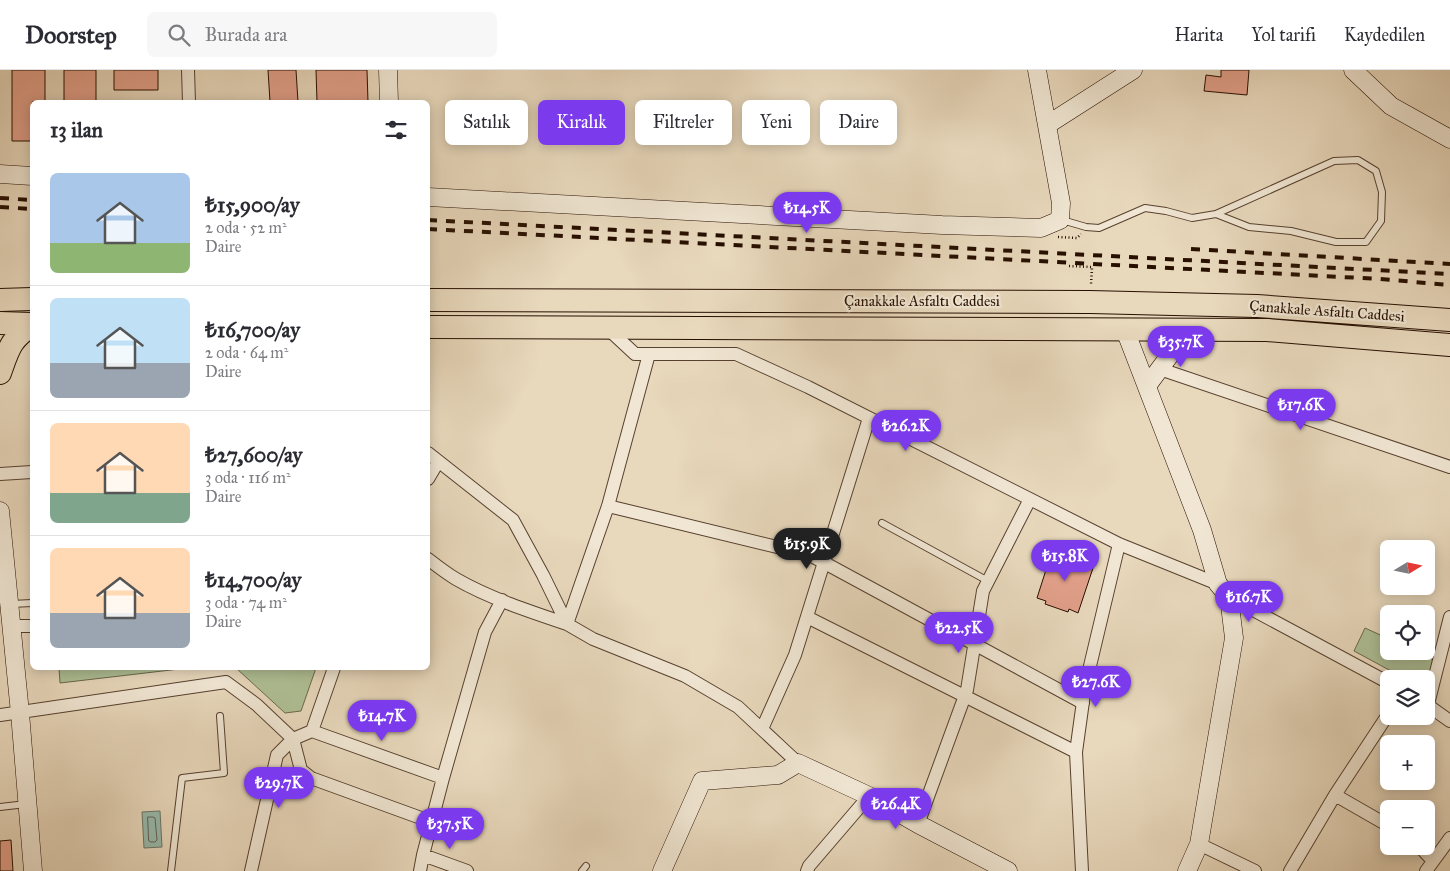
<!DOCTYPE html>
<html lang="tr">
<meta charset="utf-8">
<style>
:root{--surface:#fff;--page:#f7f7f7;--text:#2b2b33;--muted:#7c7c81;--line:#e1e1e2;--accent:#7c3aed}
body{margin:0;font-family:"IM FELL Great Primer",serif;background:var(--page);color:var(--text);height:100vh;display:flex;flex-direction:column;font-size:19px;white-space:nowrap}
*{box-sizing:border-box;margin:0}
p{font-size:16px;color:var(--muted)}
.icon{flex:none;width:28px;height:28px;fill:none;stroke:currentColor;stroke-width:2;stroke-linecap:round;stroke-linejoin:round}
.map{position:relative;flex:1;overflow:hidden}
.sheet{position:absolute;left:30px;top:30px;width:400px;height:570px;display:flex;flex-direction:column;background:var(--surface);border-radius:8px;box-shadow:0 2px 12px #0003}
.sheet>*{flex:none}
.guide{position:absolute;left:445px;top:30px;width:475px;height:45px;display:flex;gap:10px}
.needle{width:32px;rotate:80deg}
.fabs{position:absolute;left:1380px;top:470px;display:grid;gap:10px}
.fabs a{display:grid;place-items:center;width:55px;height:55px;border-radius:8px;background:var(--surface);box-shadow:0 2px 12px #0003;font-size:25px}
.price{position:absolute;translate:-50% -42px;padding:0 11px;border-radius:18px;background:var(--accent);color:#fff;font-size:16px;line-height:32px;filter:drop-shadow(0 1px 2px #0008)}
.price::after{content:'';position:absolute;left:50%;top:30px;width:15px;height:11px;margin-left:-8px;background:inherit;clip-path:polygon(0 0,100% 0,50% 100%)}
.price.current{background:#222;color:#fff}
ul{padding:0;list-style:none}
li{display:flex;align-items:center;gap:15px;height:125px;padding:0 20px}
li+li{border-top:1px solid var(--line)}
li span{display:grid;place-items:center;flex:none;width:140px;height:100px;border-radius:8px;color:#555}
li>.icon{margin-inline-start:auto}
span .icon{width:60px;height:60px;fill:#fffc;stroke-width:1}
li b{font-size:21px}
h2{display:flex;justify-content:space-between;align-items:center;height:60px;padding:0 20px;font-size:21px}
.tag{padding:0 18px;border-radius:8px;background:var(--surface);box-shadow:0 2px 12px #0003;font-size:18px;line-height:45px}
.tag.current{background:var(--accent);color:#fff}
header{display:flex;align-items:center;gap:30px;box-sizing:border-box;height:70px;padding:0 25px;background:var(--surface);border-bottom:1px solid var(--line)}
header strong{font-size:24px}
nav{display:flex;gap:28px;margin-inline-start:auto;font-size:18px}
.search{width:350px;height:45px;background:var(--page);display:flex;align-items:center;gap:12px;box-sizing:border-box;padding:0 18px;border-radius:8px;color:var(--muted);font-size:19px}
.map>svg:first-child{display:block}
.green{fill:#afc096;stroke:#6b684b}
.water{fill:#98baac;stroke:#6b7667}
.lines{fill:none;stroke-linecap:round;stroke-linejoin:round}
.shore{stroke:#606456;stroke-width:1}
.building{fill:#e2a08a;stroke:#270f00}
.lane-casing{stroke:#57412f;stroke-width:8}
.street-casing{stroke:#57412f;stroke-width:14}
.secondary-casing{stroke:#270f00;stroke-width:19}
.highway-casing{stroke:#270f00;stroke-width:24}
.path{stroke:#270f00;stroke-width:2.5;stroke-dasharray:1 2.5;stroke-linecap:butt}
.lane{stroke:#f0e6d3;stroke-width:6}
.street{stroke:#f0e6d3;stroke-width:12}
.secondary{stroke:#f0e6d3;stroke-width:18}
.highway{stroke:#e8d8bc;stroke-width:22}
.rail{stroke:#270f00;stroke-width:4;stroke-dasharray:9 9;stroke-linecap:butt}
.labels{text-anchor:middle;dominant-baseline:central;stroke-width:4.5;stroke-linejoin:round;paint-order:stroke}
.street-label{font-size:15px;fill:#270f00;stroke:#f0e6d3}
</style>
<header>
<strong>Doorstep</strong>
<div class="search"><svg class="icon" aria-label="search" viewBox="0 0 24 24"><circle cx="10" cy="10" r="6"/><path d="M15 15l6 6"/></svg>Burada ara</div>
<nav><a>Harita</a><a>Yol tarifi</a><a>Kaydedilen</a></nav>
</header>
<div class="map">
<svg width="1450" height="801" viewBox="0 0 1450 801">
<rect width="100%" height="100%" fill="#e8d8bc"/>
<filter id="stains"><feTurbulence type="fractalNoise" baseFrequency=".004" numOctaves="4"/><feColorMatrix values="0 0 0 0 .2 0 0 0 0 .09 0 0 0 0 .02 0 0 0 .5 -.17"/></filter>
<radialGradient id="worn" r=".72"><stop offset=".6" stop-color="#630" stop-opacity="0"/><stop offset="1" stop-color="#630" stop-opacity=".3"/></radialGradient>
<path class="green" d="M1365 558 1389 569V581H1415L1434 590 1426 620V609H1406L1354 581Z
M59 598H188L60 613Z
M236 598H316L301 641 285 643Z"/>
<path class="water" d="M160 741 162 777 144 778 142 742Z"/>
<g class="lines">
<path class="shore" d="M148 747H153L155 748 157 770 155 772H151L149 771Z"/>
</g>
<path class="building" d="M12 0H45V32H32V71H12Z
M64 0H96V32H64Z
M114 0H158V20H114Z
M268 0H296L298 32H270Z
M316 0H367L368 32H317Z
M1221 0H1249L1247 25 1204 21 1206 5 1221 7Z
M1052 481 1061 484 1062 481 1086 489 1085 492 1094 495 1078 543 1069 539 1068 542 1045 534 1046 531 1037 528Z
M11 770 13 801H0V771Z"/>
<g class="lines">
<defs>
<path id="lane" d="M1062 150 1086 157 1099 158 1145 138 1166 141 1192 148 1216 144 1334 91 1358 90 1376 101 1382 122 1381 151 1366 172H1336L1291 161 1249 157 1216 144
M882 453 988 511
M11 534 32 533
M0 737 26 734
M171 801 182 708 224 703 220 646
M582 801 586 796"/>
<path id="street" d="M188 0 189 32
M607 258 635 284H736L808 317 1119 474 1218 514
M1160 299 1450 397
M428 383 513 450 543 505 567 554 593 569 685 606 738 637 798 693
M0 404 32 402
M428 409 438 392
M608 436 810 485 1083 633
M428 489C437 496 446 503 456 509 489 528 531 542 567 554L608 436 649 284
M1229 527 1389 613
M807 547 1076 682
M12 556H32
M1426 634 1450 651
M1428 634 1450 547
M0 645 226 612 257 635 293 669 301 700 311 708 432 752
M762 659 795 585 869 348
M312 661 443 708
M1335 725 1389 756
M918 754 967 620 983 521 1030 429
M1199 774 1255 801
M1419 776 1433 791
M423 785 467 801
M251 801 277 685 293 669 312 661 334 598
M420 801 423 785 443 708 485 562 502 530
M807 801 809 796 869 726
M1082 801 1076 682 1085 617 1119 474
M1290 801 1335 725 1389 643
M1426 801 1450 768"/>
<path id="secondary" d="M388 0 389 32
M1353 0 1391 36 1450 69
M1047 55 1133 0
M0 104 32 106
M428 127 942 155 1041 158 1060 150 1061 133 1037 0
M1125 260 1202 460 1218 514 1229 527 1234 568 1199 774 1187 801
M1147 316 1181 270 1196 260
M0 441 20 643 33 801
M662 801 702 711 778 705 798 693 869 726 918 754 1008 801"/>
<path id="highway" d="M0 230 32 229
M428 230 1090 232 1257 236 1450 250
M0 253 32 254
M428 257 1267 260 1450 275
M0 303C9 278 10 270 32 255"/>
</defs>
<use href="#lane" class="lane-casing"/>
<use href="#street" class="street-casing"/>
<use href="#secondary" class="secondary-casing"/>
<use href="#highway" class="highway-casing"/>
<path class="path" d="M1058 167 1077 168 1081 164
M1069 196 1092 197 1091 215"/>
<use href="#lane" class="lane"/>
<use href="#street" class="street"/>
<use href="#secondary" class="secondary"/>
<use href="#highway" class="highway"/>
<path class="rail" d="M0 128 32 130
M0 137 32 139
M428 150 1450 204
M428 159 1380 209 1450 215
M1191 179 1450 194"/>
</g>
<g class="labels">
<g class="street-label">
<text x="922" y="231">Çanakkale Asfaltı Caddesi</text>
<text transform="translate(1327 241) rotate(4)">Çanakkale Asfaltı Caddesi</text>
</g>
</g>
<rect width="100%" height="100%" filter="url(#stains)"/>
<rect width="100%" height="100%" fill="url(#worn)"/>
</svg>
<div class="fabs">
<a><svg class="needle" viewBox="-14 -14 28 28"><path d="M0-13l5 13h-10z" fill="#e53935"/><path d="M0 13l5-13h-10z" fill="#7c7c81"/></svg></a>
<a><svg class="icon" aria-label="locate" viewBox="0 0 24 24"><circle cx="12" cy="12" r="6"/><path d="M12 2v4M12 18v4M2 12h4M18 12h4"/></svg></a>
<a><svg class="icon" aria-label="layers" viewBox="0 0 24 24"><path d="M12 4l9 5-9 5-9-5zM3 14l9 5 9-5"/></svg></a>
<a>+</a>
<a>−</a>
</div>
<b class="price" style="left:807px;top:164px">₺14.5K</b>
<b class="price" style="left:1181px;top:298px">₺35.7K</b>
<b class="price" style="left:1301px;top:361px">₺17.6K</b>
<b class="price" style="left:906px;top:382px">₺26.2K</b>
<b class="price current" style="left:807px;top:500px">₺15.9K</b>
<b class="price" style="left:1065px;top:512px">₺15.8K</b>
<b class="price" style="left:1249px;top:553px">₺16.7K</b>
<b class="price" style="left:959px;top:584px">₺22.5K</b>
<b class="price" style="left:1096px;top:638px">₺27.6K</b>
<b class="price" style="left:382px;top:672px">₺14.7K</b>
<b class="price" style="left:279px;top:739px">₺29.7K</b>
<b class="price" style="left:896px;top:760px">₺26.4K</b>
<b class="price" style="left:450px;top:780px">₺37.5K</b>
<div class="guide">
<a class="tag">Satılık</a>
<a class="tag current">Kiralık</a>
<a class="tag">Filtreler</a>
<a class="tag">Yeni</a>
<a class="tag">Daire</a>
</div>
<section class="sheet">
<h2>13 ilan<svg class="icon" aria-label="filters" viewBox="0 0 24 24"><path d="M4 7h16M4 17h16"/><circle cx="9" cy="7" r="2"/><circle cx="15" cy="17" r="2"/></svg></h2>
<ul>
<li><span style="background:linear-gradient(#a9c7e8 70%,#8fb573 0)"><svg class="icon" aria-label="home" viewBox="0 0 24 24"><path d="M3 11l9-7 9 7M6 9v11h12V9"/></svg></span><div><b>₺15,900/ay</b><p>2 oda · 52 m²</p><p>Daire</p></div></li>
<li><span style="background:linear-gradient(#bfe0f5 65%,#9aa5b1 0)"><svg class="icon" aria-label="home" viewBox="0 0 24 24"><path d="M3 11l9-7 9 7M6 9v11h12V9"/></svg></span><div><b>₺16,700/ay</b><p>2 oda · 64 m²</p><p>Daire</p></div></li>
<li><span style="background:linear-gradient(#ffd9b3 70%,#7fa58c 0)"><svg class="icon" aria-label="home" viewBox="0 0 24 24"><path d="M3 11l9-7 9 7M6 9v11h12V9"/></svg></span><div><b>₺27,600/ay</b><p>3 oda · 116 m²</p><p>Daire</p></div></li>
<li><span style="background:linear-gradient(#ffd9b3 65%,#9aa5b1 0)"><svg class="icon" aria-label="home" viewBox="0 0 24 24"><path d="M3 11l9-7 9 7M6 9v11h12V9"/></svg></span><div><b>₺14,700/ay</b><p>3 oda · 74 m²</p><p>Daire</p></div></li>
</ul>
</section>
</div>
